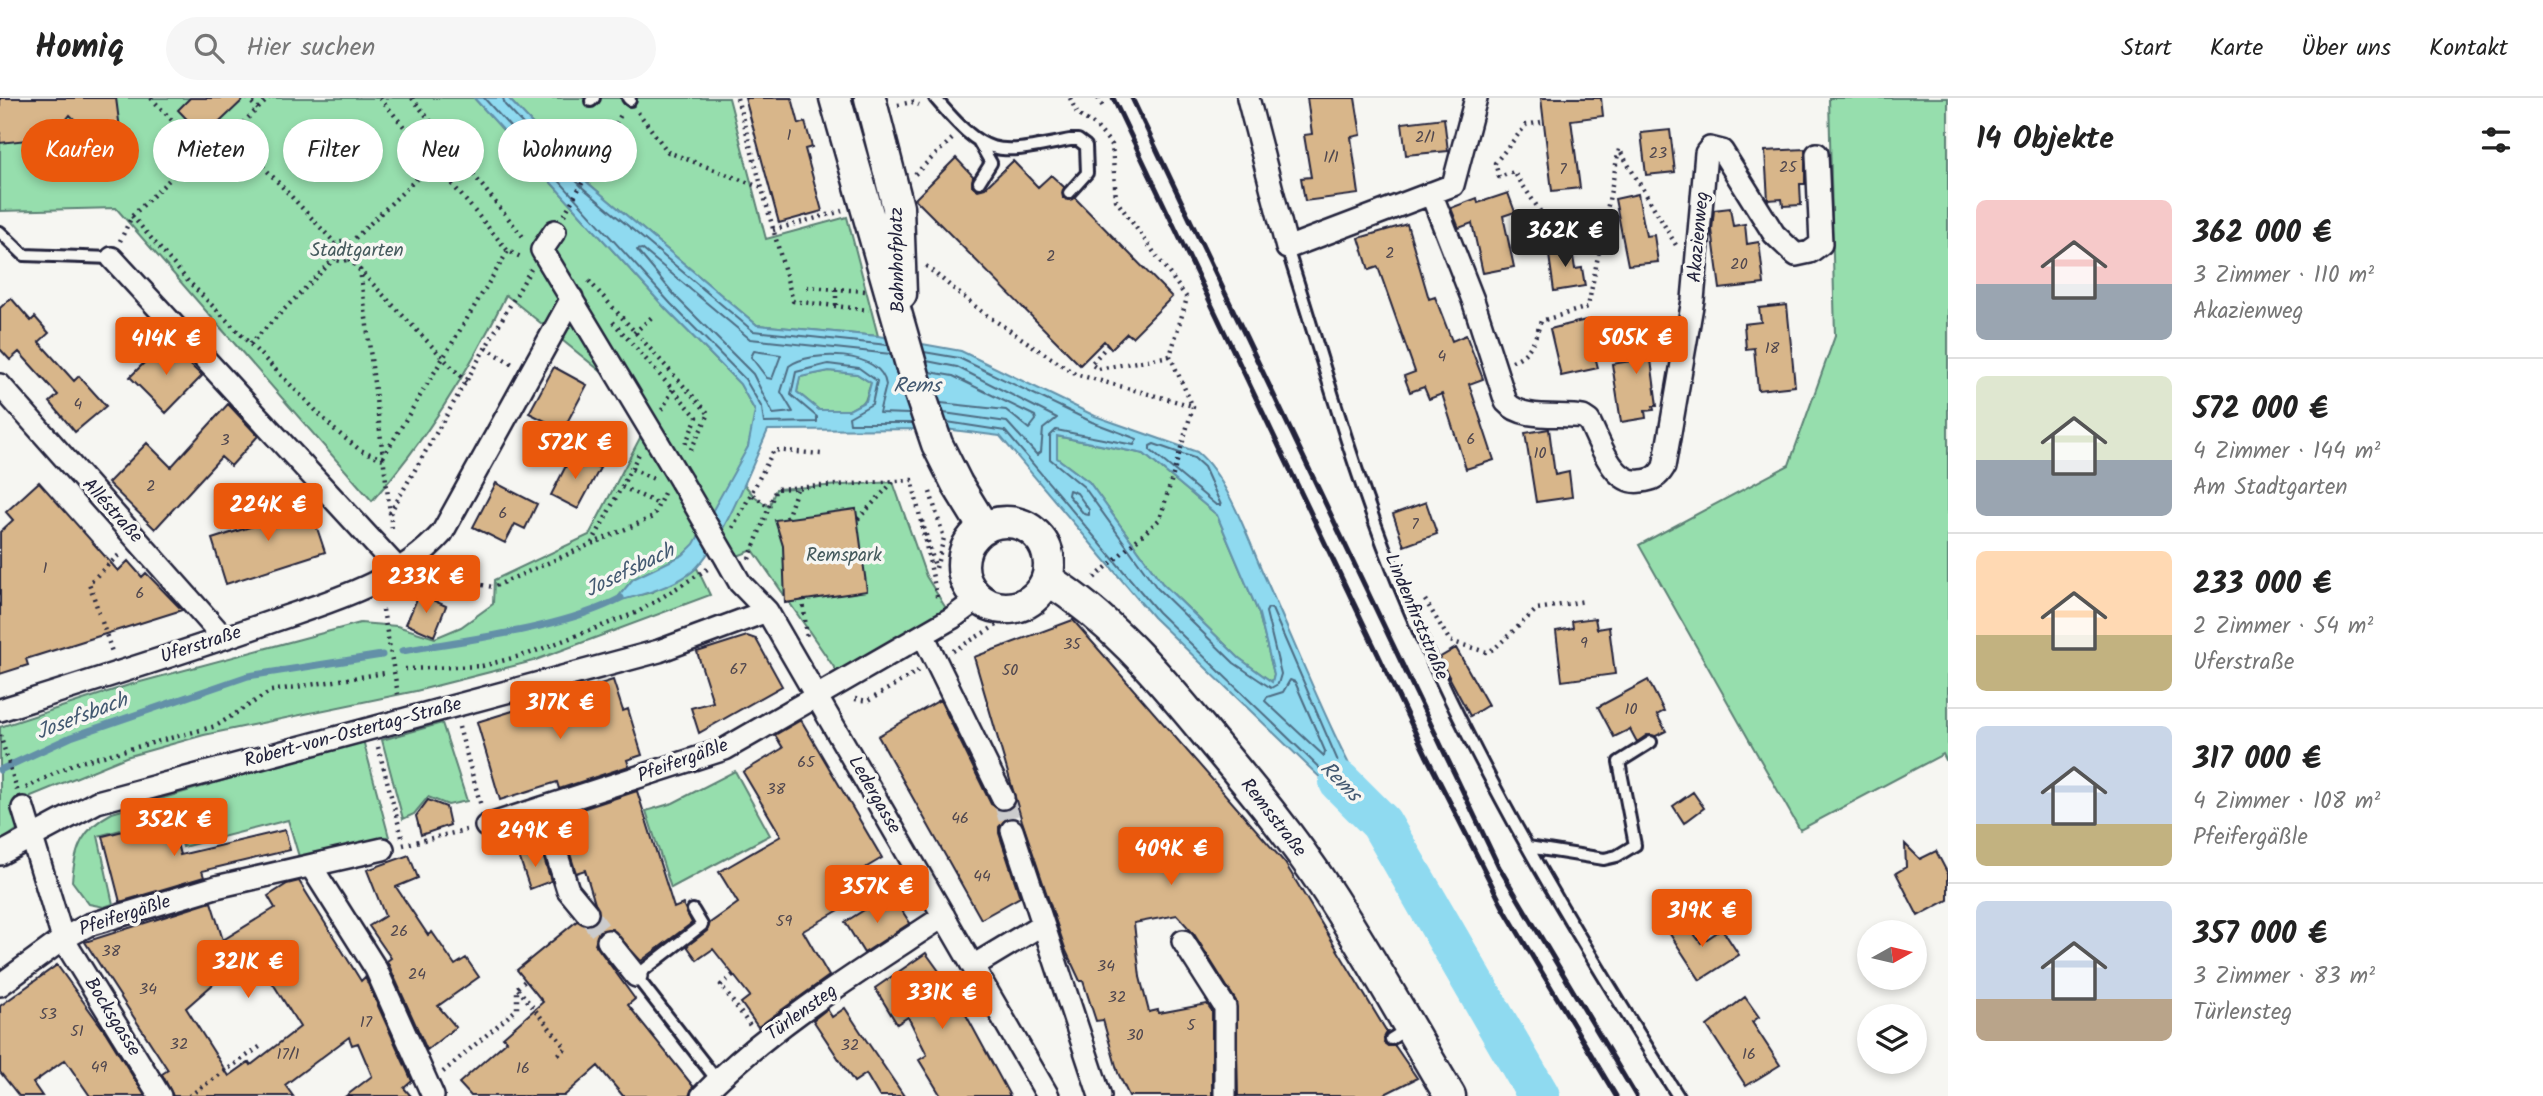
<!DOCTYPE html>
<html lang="de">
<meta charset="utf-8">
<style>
:root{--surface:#fff;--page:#f6f6f6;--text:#222;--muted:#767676;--line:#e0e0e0;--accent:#ea580c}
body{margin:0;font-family:Kalam,sans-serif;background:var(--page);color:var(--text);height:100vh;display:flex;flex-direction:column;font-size:26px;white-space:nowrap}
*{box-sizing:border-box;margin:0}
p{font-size:23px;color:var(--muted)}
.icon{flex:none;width:38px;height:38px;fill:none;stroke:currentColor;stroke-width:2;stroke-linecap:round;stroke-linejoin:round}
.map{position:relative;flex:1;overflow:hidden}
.panel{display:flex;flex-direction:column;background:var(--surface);width:595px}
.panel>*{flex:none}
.hud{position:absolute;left:21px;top:21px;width:665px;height:63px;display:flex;gap:14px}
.needle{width:46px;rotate:82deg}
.controls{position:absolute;left:1857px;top:822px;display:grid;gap:14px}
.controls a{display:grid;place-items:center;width:70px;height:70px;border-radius:50%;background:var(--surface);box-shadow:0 4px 10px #0003;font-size:35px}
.price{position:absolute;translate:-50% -60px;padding:0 16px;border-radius:7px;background:var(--accent);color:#fff;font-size:23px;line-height:46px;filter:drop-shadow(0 2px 4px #0008)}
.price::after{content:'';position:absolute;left:50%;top:42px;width:21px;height:16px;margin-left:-10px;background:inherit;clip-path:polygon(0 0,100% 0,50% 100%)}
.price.current{background:#222;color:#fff}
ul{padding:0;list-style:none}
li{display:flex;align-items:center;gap:21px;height:175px;padding:0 28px}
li+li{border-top:2px solid var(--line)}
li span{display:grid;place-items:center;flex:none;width:196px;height:140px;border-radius:10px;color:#555}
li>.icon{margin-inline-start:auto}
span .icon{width:84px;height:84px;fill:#fffc;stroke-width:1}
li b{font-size:30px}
h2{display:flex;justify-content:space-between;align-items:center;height:84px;padding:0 28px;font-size:30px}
.tag{padding:0 24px;border-radius:32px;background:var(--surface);box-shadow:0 4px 10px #0003;font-size:24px;line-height:63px}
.tag.current{background:var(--accent);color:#fff}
header{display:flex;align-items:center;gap:42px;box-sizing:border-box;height:98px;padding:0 35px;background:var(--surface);border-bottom:2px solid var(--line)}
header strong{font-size:33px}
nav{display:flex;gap:38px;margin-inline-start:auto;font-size:24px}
.search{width:490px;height:63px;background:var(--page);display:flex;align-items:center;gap:18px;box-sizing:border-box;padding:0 24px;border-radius:38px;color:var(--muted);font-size:26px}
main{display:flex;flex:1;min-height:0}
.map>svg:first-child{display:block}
.green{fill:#96dead;stroke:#5c8074;stroke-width:2}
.water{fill:#8fdaf0;stroke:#6390a8;stroke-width:2;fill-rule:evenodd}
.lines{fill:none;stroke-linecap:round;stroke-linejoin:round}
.shore{stroke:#4e6c83;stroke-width:2}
.stream{stroke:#6390a8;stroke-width:7}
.river{stroke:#8fdaf0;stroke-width:42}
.building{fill:#d8b68a;stroke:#22223b;stroke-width:2;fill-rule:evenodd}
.street-tunnel{stroke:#cccccd;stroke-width:21;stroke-dasharray:21 10;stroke-linecap:butt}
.lane-casing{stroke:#22223b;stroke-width:16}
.street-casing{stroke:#22223b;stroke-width:26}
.secondary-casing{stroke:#22223b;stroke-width:35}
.path{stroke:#22223b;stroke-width:4.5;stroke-dasharray:2 5;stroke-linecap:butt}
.lane{stroke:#f6f6f2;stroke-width:10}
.street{stroke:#f6f6f2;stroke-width:21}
.secondary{stroke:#f6f6f2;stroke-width:30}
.rail{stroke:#22223b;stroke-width:5}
.street-bridge-casing{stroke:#22223b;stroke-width:26;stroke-linecap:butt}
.path-bridge{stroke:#22223b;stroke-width:4.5;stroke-dasharray:2 5;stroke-linecap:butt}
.street-bridge{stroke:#f6f6f2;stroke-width:21}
.labels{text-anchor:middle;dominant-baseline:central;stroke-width:7;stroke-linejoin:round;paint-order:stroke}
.number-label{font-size:16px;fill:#50474f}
.street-label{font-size:19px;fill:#22223b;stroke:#f6f6f2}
.park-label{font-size:19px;fill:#455a5d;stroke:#f6f6f2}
.water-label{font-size:21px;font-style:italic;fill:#435971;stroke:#f6f6f2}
</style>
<header>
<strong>Homiq</strong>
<div class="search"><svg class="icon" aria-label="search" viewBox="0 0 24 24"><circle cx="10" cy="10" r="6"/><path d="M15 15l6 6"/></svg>Hier suchen</div>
<nav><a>Start</a><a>Karte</a><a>Über uns</a><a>Kontakt</a></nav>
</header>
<main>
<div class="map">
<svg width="1948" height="998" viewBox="0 0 1948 998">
<rect width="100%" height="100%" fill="#f6f6f2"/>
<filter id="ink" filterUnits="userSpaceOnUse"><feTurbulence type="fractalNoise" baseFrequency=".0143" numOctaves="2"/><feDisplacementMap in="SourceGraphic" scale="14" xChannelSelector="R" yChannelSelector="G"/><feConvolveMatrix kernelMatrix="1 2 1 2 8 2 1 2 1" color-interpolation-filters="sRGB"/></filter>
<g filter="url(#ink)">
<path class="green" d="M0 0H474L666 211 740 286 755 313V321L748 349 735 375 753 397 769 409 776 391 893 384 926 478 952 520 838 575 753 452 727 462 694 447 683 457 633 481 615 503 652 494 697 470 710 497 533 563 416 593 204 637 126 659 31 698 22 728 0 744V629L129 587 360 525 397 528 435 540 461 529 493 506 494 482 589 437 641 338 609 280 506 197C471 269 425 343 372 403L116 110 0 113Z
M508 0H729L766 141 847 119 878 238 757 227 588 85Z
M1829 0H1948V666L1943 656 1800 732 1639 447 1789 367 1835 238Z
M829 273 857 276 871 285 865 303 849 312H819L797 294 800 279Z
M1056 338 1144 356 1217 417 1259 516 1274 576 1272 584 1239 560 1162 485 1089 384 1057 360Z
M442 625 467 703 448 707 428 699 414 716 403 721 382 642Z
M363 642 389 739 300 762 288 722 183 749 174 718 98 738 113 806 104 809 89 806 72 783C75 749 82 731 112 715Z
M735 673 770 737 671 790 646 713 673 705Z"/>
<path class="water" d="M474 0H508L588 85 757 227 878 238 961 253 1095 318 1197 354C1226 377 1248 440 1263 475 1301 559 1334 646 1381 725L1332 691 1153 519 1000 338 945 331 768 332C751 370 725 438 698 468 682 487 638 498 614 504L633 481 683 457 694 446 748 349 755 313 740 286 666 211ZM829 273 857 276 871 285 866 303 849 312H819L797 294 800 279ZM1057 338 1144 356 1217 417 1259 516 1274 576 1272 584 1239 560 1162 485 1089 384 1057 360Z"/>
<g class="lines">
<path class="shore" d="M484 0 671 206 745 281 762 310 764 325 817 324V319L791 297 796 274 828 266 859 270 877 283 872 306 849 319 850 325H912
M503 0 505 7 583 90 753 233 888 247
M754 253 781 257 772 281 767 280 751 259Z
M924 254 959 260 1092 324 1137 341 1134 347 1056 332 1050 338V361L1084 389 1157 490 1234 565 1271 590 1278 586 1281 576 1266 514 1268 510 1272 511 1350 691 1336 686 1158 514 1005 333 947 324
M891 256 750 241 642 151 637 152 677 200 753 276 773 316 793 314 781 294 789 268C810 252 882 252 886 287L879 315 909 316
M927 263 957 269 1057 320 1043 331 1041 354 1037 357 1007 324 944 315
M930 274 953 278 1035 318 1036 322 1029 331 1006 312 941 305
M1154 346 1194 360 1204 369 1221 407H1216L1150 352V348Z
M1069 392 1077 395 1089 412V417L1084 416 1068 397Z
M1290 582 1295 584 1325 653 1324 658 1265 603 1267 599 1283 594Z"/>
<path class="stream" d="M402 553C469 541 562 531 621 500
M0 672 71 639 248 578 382 557"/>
<path class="river" d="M1340 684 1381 725 1539 998"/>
</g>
<path class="building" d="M0 0H116L120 31H113V38H91L70 17 39 56 27 42 0 45Z
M190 0H245L204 39 178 12Z
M745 0H792L799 26 805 24 812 49 805 51 822 113 779 125Z
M1307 0H1355L1361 37 1351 39 1359 96 1305 103 1301 80 1311 79 1304 37 1312 36Z
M1541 0H1601L1603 18 1571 22 1580 90 1552 93Z
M1444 20 1448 53 1406 57 1402 25Z
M1670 32 1675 74 1646 77 1641 35Z
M1805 51V86H1800L1801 107 1783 108 1782 101 1768 102 1765 53Z
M956 60 973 78 972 87 978 92 985 90 1013 63 1038 89 1051 77 1064 89 1063 100H1075L1172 199 1132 239 1127 235 1111 251 1104 243 1080 267 915 101Z
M1508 95 1515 114 1503 118 1514 169 1483 175 1472 125 1459 130 1451 110 1477 100 1478 105Z
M1638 96 1646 138 1654 137 1658 164 1628 167 1615 101Z
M1730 110 1733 128 1745 126 1747 146 1759 144 1764 186 1720 191 1712 132 1714 112Z
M1407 126 1429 201 1435 199 1452 243 1466 237 1483 281 1469 286 1494 362 1466 371 1442 296 1429 301 1424 289 1410 294 1404 278 1415 274 1378 169 1369 172 1359 140Z
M1571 146 1575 171 1582 170 1585 188 1554 193 1548 150Z
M11 200 31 223 35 219 49 235 39 244 74 283 79 278 106 308 75 334 50 304 58 297 19 254 10 262 0 251V210Z
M1787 207 1795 288 1758 292 1754 250 1746 251 1744 226 1761 224 1759 210Z
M1586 222 1598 270 1561 278 1550 231Z
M1646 223 1657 308H1653L1654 312 1645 313 1646 320 1621 324 1612 266 1631 263 1625 227Z
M166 243 202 278 166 315 130 279Z
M554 269 587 287 563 332 529 315Z
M228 306 258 338 231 368 221 359 155 431 108 385 147 345 171 369Z
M1549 331 1555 377 1569 374 1572 399 1536 404 1525 335Z
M572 356 600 370 578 411 551 397Z
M39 384 118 473 128 463 142 479 146 475 182 512 26 561 28 567 0 576V434L13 422 6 414Z
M496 385 537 406 525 431 515 426 505 445 473 429Z
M283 404 287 417 310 409 325 454 226 486 212 441 256 427 252 415Z
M1426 404 1437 436 1404 448 1393 416Z
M856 411 867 493 785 505 783 448 775 422Z
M419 496 446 508 434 538 406 526Z
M1595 520 1597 531 1609 529 1615 576 1562 583 1556 533 1573 530 1572 523Z
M1073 522 1285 765 1387 934 1384 945 1388 948H1395L1417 980 1381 998H1238L1236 903 1194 836 1177 817 1134 825 1140 879 1149 914 1158 912 1159 915 1207 906 1212 913V998H1129L1118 975 1103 922 1096 923 1083 883H1080L1066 853 1022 723 974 559Z
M747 538 756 541 782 588 699 635 691 610 713 604 697 554Z
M1456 550 1488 607 1470 618 1439 560Z
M613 582 623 613 628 611 642 657 627 662 629 668 559 691 557 684 500 702 477 624Z
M1648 582 1664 613 1657 617 1666 633 1656 638 1647 637 1637 644 1630 631 1614 639 1598 609Z
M940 602 991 706 1003 713 1007 720 999 729V735L1020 799 981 821 878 638Z
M801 622 882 760 835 788 846 808 803 833 829 878 758 929 741 905 750 898 713 851 697 862 687 848 707 833 710 825 738 805 719 774 781 738 743 674 783 650 775 637Z
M637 693 674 810 683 806 692 825 641 863 612 831 599 833 595 846 635 901 628 907 693 988 689 998H623L598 968 564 998H471L459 985 507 943 503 939 543 904 517 872 577 823 590 828 599 819 585 772 576 775 566 743 575 740 567 716Z
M1693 694 1704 710 1684 725 1673 708Z
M428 702 446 709 450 727 421 737 416 718Z
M171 721 180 757 285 732 290 752 202 773 204 779 120 804 103 738Z
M1905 746 1920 761 1936 753 1948 776V802L1918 818 1896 775 1906 769Z
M541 751 551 783 530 791 519 758Z
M409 757 418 780 396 789 428 837 432 834 455 867 466 860 479 879 438 908 456 929 427 952 387 863 391 860 369 828 385 818 367 772Z
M299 783 361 883 365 879 412 983 404 990 411 998H346L372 978 358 945 352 947 349 939 285 987 293 998H173L162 976 168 972 85 844 211 804 223 842 275 810 268 798 287 786ZM252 852 300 929 251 967 249 964 229 978 186 910Z
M895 802 910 825 864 855 845 824 877 804 881 811Z
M1681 819 1701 845 1722 831 1739 857 1700 882 1666 830Z
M926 855 952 891 1010 998H941L919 962 927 957 908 919 897 926 875 890Z
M57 867 106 935 145 998H90L65 962 33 985 42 998H19L0 974V908Z
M1745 899 1759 919 1752 924 1780 967 1746 988 1707 928Z
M845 910 864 939 904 998H879L866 976 854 984 813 922 827 911 832 919Z"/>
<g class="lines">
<path class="street-tunnel" d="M1003 700 1012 732
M587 815 608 843"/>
<defs>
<path id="lane" d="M628 0 630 2
M935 0C987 61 995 57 1070 42H1078L1086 48 1087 75 1069 95
M591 3 594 0
M979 44 991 65 979 84
M0 134 24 157 112 160
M1287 150C1323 262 1354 378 1399 487 1473 667 1574 834 1678 998
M1528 749 1604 761 1617 758 1635 747 1619 664 1651 644
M693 812 702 827 636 878 717 982
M1391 941 1407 931"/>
<path id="street" d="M1248 0 1287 150 1453 87 1476 0
M1431 95 1473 202 1506 304C1523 323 1559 315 1583 319L1589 323C1600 344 1613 388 1641 383 1653 382 1658 379 1664 369L1693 202 1706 55 1710 50 1722 53 1774 136 1796 157 1810 154 1821 146 1817 56
M555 133 542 152 681 383
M112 160 399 472
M0 287 224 540
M727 462 740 485 767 513 1048 998
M923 537 1003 700
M0 612C86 585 173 558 259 528 323 505 395 488 442 435L572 200
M23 710 63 841 160 998
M542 710 568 792 587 815
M486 728 725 651 952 520 979 500
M1012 732 1100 998
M0 756 97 704 659 553 767 513
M311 768 376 871 433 998
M608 843 636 878
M1183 843 1225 909V998
M973 868 1041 827
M0 887 63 841 88 827 216 789 383 751
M702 998C772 926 861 873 944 818"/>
<path id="secondary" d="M835 0 915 281 937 346 957 386 984 430
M870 0 898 109 901 196
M963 467a43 43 0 1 1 86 0a43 43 0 1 1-86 0Z
M1047 481C1110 521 1156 575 1203 632 1245 683 1288 733 1324 788 1369 856 1408 928 1450 998"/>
</defs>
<use href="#lane" class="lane-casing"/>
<use href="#street" class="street-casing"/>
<use href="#secondary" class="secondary-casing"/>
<path class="path" d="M151 0 200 52
M247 0 258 11
M380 0 508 153 523 160
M412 0 524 140
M737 0 793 203 869 212
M1070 0 1078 17 1095 27 1112 47 1116 102 1187 200 1170 258 1193 309 1160 421 1092 482
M1098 0 1103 9
M898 7 912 4 919 7
M638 14 668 54 762 90
M1541 24 1526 27 1495 65 1499 79 1514 74 1562 146
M233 52a15 15 0 1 1 30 0a15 15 0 1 1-30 0Z
M258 63 335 145
M915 76 952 41
M564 117 622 15
M132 118 188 183 336 333 360 352 383 361
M773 132 842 113
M332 153a10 10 0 1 1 20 0a10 10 0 1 1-20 0Z
M120 143 132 118 200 52 207 59 269 0
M350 145 435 63 452 53
M349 161 466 284
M926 168 982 214 1075 276 1193 308
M360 171 392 431
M589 183 709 316 689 355
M807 189 865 193
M836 191V208
M613 224 697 319 684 349
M634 235 653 218
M250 246 335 160
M1108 247 1091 266 1098 271 1170 258
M486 250 514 267
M1512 263C1531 256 1535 241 1541 223L1588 209 1619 51 1676 147
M662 312 673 291
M383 359 508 153
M632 371 654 381
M622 389 659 406
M930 394 944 440 936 470
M753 397 769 409
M390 415 531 171
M787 420 797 391
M858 421 893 384
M922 423 935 468
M733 430 774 352 821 356
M592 445 640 354
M749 461 776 391 912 382 938 503
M427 477 493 489 653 419 664 395
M803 501 807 541
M1425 502 1450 543 1486 554 1494 551 1537 511 1585 503
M99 515 89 485 121 455
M102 524 113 557
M953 553 997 527 1047 513
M405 571 482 568 528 556 638 514 709 470
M855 601 868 603 918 573
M459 629 481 708
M378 649 402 739
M26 690 73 666 216 628 271 593 385 575
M403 747 466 732
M733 877 721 887 751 929
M518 891 566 950 558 957
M443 974 517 911V890L526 882
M189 998 261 948"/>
<use href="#lane" class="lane"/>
<use href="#street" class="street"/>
<use href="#secondary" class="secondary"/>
<path class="rail" d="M1113 0 1426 657 1504 811 1616 998
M1132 0 1499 769 1636 998"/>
<defs>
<path id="street-bridge" d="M681 383 727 462"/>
</defs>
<use href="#street-bridge" class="street-bridge-casing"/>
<path class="path-bridge" d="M383 512 398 596
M0 637 20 701"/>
<use href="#street-bridge" class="street-bridge"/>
</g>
</g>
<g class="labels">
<g class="number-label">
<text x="789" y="37">1</text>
<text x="1425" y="39">2/1</text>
<text x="1658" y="55">23</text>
<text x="1331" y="59">1/1</text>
<text x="1788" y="69">25</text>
<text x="1563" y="71">7</text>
<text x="1390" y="155">2</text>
<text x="1051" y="158">2</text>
<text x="1739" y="166">20</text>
<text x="1772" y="250">18</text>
<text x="1442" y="258">4</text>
<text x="78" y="306">4</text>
<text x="1471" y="341">6</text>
<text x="225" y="342">3</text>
<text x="1540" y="355">10</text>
<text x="151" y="388">2</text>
<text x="503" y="415">6</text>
<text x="1415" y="426">7</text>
<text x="45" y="470">1</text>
<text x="140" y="495">6</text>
<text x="1584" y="545">9</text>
<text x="1072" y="546">35</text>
<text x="738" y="571">67</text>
<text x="1010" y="572">50</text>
<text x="1631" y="611">10</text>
<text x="806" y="664">65</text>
<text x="776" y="691">38</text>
<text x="960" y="720">46</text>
<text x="982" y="778">44</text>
<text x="784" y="823">59</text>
<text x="399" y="833">26</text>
<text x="111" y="853">38</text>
<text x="1106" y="868">34</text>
<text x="417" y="876">24</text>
<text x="148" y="891">34</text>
<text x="1117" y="899">32</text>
<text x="48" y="916">53</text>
<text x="366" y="924">17</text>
<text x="1191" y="927">5</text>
<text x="77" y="933">51</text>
<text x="1135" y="937">30</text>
<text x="179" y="946">32</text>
<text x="850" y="947">32</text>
<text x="288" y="956">17/1</text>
<text x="1749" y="956">16</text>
<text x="99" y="969">49</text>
<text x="523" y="970">16</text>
</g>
<g class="street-label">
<text transform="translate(1699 139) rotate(-85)">Akazienweg</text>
<text transform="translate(898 162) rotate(-91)">Bahnhofplatz</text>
<text transform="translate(112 413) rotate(48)">Alléstraße</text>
<text transform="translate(1416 519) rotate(67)">Lindenfirststraße</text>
<text transform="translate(201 547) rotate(-18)">Uferstraße</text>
<text transform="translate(353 635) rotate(-15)">Robert-von-Ostertag-Straße</text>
<text transform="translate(683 663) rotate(-20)">Pfeifergäßle</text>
<text transform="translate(874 697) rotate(60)">Ledergasse</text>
<text transform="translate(1273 720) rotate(52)">Remsstraße</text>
<text transform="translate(125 818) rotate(-18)">Pfeifergäßle</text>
<text transform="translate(802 915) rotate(-36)">Türlensteg</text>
<text transform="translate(112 919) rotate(58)">Bocksgasse</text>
</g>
<g class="park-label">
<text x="357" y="153">Stadtgarten</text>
<text x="844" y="458">Remspark</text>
</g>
<g class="water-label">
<text x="917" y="288">Rems</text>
<text transform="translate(630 473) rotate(-26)">Josefsbach</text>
<text transform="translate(82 619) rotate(-21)">Josefsbach</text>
<text transform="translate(1340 684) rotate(45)">Rems</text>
</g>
</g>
</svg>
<div class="controls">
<a><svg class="needle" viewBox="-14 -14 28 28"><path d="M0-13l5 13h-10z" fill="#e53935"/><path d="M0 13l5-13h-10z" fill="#767676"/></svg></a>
<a><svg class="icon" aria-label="layers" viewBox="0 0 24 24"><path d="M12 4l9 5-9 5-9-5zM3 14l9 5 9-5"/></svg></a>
</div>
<b class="price current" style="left:1565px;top:171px">362K €</b>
<b class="price" style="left:1636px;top:278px">505K €</b>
<b class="price" style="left:166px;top:279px">414K €</b>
<b class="price" style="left:575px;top:383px">572K €</b>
<b class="price" style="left:268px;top:445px">224K €</b>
<b class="price" style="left:426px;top:517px">233K €</b>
<b class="price" style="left:560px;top:643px">317K €</b>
<b class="price" style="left:174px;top:760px">352K €</b>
<b class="price" style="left:535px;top:771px">249K €</b>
<b class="price" style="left:1171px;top:789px">409K €</b>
<b class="price" style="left:877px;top:827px">357K €</b>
<b class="price" style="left:1702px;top:851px">319K €</b>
<b class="price" style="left:248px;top:902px">321K €</b>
<b class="price" style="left:942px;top:933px">331K €</b>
<div class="hud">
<a class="tag current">Kaufen</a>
<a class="tag">Mieten</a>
<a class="tag">Filter</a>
<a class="tag">Neu</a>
<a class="tag">Wohnung</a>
</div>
</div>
<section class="panel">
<h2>14 Objekte<svg class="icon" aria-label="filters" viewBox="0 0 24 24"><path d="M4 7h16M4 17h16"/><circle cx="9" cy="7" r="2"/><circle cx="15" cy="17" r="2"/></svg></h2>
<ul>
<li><span style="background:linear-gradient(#f6c9c9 60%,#9aa5b1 0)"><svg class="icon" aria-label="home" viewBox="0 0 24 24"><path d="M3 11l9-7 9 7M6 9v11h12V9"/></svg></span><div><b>362 000 €</b><p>3 Zimmer · 110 m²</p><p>Akazienweg</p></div></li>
<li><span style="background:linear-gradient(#dfe7d0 60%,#9aa5b1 0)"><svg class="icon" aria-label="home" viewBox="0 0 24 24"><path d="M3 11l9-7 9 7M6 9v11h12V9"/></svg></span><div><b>572 000 €</b><p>4 Zimmer · 144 m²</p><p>Am Stadtgarten</p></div></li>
<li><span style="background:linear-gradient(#ffd9b3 60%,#c2b280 0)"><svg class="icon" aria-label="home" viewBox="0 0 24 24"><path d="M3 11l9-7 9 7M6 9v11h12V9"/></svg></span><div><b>233 000 €</b><p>2 Zimmer · 54 m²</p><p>Uferstraße</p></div></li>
<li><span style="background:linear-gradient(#c9d6e8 70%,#c2b280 0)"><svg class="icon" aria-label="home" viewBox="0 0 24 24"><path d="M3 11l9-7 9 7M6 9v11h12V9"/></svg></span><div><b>317 000 €</b><p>4 Zimmer · 108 m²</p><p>Pfeifergäßle</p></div></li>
<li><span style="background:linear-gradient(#c9d6e8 70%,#b9a48a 0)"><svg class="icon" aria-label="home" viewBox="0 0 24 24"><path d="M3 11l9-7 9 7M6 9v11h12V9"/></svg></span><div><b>357 000 €</b><p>3 Zimmer · 83 m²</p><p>Türlensteg</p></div></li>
</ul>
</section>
</main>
